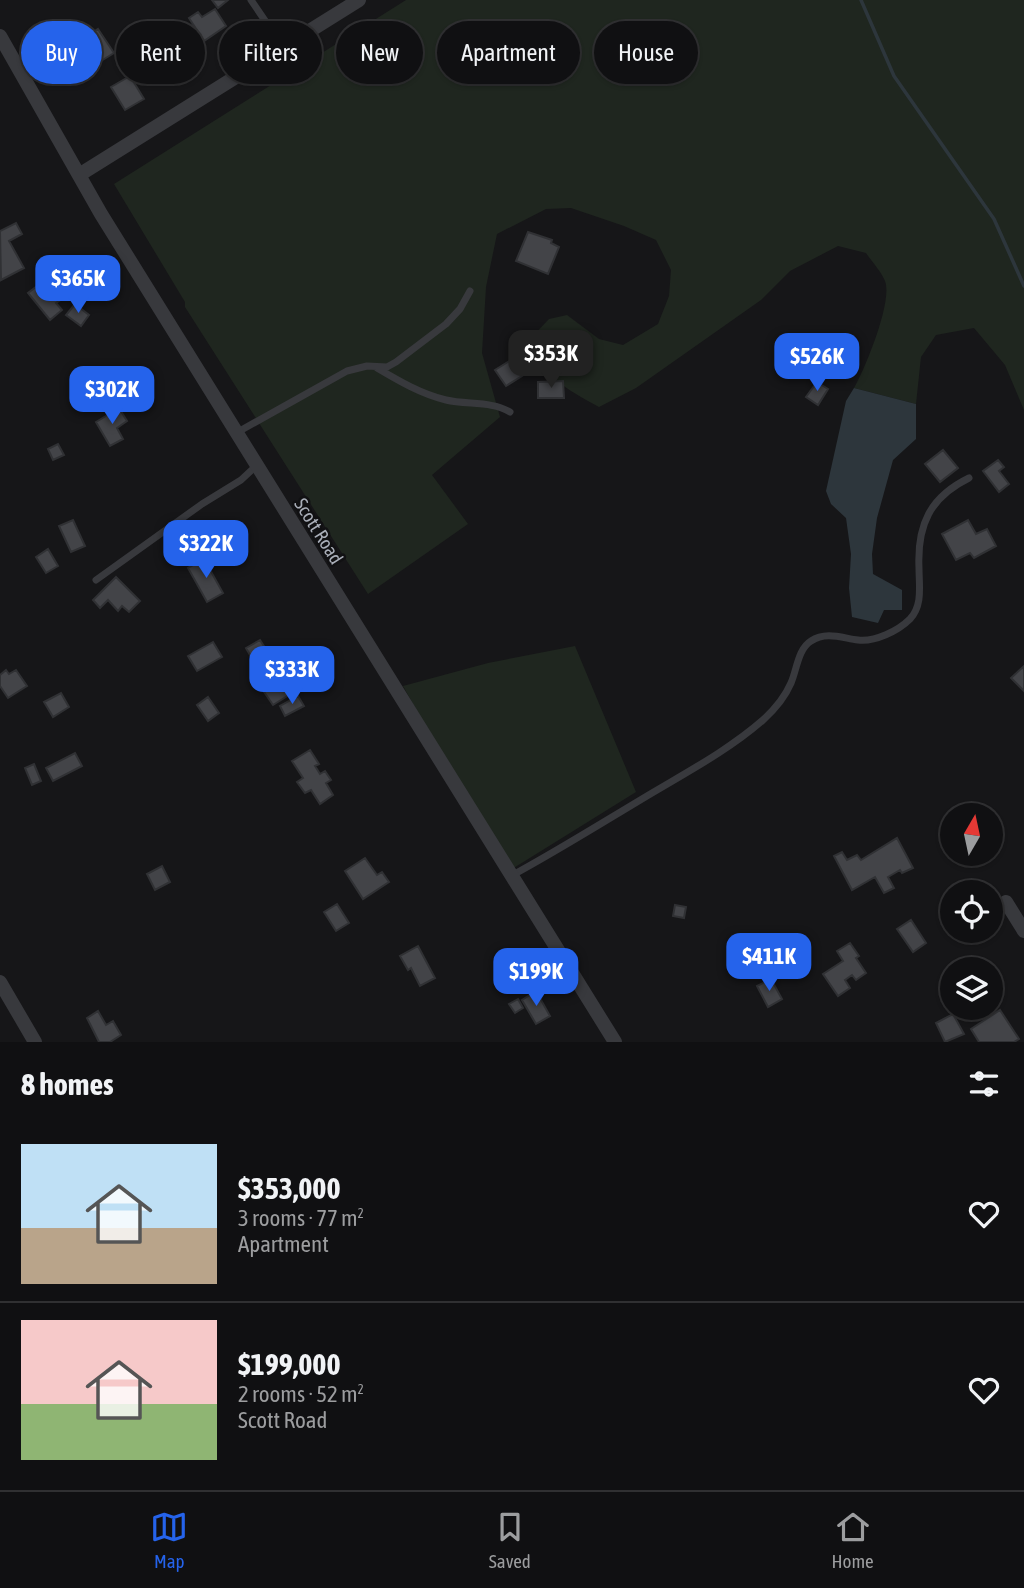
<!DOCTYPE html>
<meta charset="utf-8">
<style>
:root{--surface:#101012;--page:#19191b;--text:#f1f3f6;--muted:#9c9d9f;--line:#303032;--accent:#2563eb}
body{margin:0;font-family:"Asap Condensed",sans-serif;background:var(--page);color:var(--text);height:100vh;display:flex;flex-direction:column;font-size:26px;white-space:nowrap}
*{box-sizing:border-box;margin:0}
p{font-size:23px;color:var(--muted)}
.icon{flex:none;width:38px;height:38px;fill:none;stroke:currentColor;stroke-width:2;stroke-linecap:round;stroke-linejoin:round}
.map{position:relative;height:1042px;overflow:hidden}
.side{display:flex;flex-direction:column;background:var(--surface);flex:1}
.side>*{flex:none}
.top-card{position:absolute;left:21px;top:21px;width:984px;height:63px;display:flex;gap:14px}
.needle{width:46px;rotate:9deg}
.controls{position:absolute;left:940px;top:803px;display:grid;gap:14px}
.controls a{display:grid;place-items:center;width:63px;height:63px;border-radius:50%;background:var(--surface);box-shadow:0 2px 5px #0004,0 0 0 2px var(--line);font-size:35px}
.price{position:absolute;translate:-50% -60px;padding:0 16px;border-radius:14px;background:var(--accent);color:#fff;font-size:23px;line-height:46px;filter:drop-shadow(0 2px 4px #0008)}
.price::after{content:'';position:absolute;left:50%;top:42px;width:21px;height:16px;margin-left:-10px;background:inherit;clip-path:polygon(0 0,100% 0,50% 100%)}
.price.on{background:#222;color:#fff}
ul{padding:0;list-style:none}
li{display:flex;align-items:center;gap:21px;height:175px;padding:0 21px}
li+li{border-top:2px solid var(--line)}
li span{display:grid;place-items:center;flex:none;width:196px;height:140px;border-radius:0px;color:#555}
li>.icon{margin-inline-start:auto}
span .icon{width:84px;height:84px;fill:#fffc;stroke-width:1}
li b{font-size:30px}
h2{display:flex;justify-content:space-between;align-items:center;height:84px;padding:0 21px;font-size:30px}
.chip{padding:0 24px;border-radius:32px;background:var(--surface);box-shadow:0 2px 5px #0004,0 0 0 2px var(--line);font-size:24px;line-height:63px}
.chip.on{background:var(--accent);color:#fff}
.tabs{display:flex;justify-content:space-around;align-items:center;height:98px;border-top:2px solid var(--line);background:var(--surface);font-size:19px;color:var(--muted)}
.tabs a{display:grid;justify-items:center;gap:4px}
.tabs .on{color:var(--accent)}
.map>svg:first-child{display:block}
.green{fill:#1f261f}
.water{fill:#2d363c}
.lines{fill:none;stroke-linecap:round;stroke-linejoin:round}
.stream{stroke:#2d363c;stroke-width:3.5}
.building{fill:#434448;stroke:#303134;stroke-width:2}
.service{stroke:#38393d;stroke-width:7}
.minor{stroke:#38393d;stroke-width:14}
.labels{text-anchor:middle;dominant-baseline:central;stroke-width:5;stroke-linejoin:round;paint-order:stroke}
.street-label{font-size:19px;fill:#a9aeb8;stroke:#111113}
</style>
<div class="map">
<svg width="1024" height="1042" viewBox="0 0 1024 1042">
<rect width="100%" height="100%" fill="#161618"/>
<path class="green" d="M406 0H1024V410L1005 365 974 328 936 335 921 357 916 404 854 388C865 369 893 301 885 281 881 271 872 262 866 253L838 246 790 271 761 300 636 388 599 407C564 388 546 378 529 340L549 319 567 315 599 339 623 345 658 324 669 296 671 270 656 240 624 226 571 208 546 209 497 234 486 287 482 353 500 417 432 475 468 524 368 594 185 307V302L114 184Z
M575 646 636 792 507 872 403 686 488 663Z"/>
<path class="water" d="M854 388 916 404V439L893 460 877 518 872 554 873 574 902 590V610H884L878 623 852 617 849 588 851 554 846 518 831 504 826 491 846 401Z"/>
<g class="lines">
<path class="stream" d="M861 0 894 76 994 219 1024 286"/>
</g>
<path class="building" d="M212 0H228L218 8Z
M215 9 226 26 204 41 189 18 198 12 202 17Z
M98 29 114 53 101 61 86 37Z
M179 37 185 49 155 64 149 51Z
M133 43 138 51 124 59 119 52Z
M143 49 152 64 137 74 128 59Z
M130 76 144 99 125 110 111 87Z
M16 223 22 234 9 241 24 268 1 280 0 231Z
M528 232 552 240 551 243 559 247 548 274 516 261Z
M41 283 47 290 52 286 62 299 56 303 62 310 50 320 28 293Z
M75 304 89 315 81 326 66 315Z
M511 360 522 376 506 386 495 370Z
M563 381 564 398H538V382Z
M817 382 828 389 818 405 806 397Z
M119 408 127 421 117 428 123 439 110 446 96 422Z
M58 444 64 455 53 460 48 449Z
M943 450 958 468 940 482 925 464Z
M998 460 1004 467 999 471 1009 484 999 492 983 471Z
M73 520 85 546 71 552 59 526Z
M968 520 976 534 987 529 996 546 974 558 970 553 956 560 942 534Z
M48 549 58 566 46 573 36 557Z
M204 559 223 593 207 602 188 568Z
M116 577 140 601 129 612 122 606 118 611 108 600 100 608 93 600Z
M260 640 267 651 253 660 246 648Z
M213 642 222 657 197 671 188 656Z
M1024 666V691L1011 678Z
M6 670 9 674 16 670 27 686 8 698 0 686V675Z
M274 672 289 695 273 705 258 683Z
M61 693 69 707 53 717 44 702Z
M298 696 304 706 285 716 280 706Z
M208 697 219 713 208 721 197 705Z
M310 750 319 764 315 766 320 774 325 771 331 780 326 783 333 795 320 804 311 790 305 793 297 782 303 778 292 761Z
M75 753 82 766 53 781 46 768Z
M34 764 41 781 32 785 25 768Z
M897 838 913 868 902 873 900 870 888 877 894 888 884 893 875 877 852 890 834 856 842 852 847 860 857 855 861 860Z
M365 858 377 875 382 872 389 882 363 899 345 871Z
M162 866 170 882 155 890 147 874Z
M337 904 349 923 336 931 324 912Z
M675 905 686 907 684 918 673 916Z
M911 920 926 943 913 952 897 929Z
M850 943 859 956 856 958 866 973 856 980 852 975 845 980 850 988 838 996 823 974 843 961 837 951Z
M418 946 435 978 420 986 411 968 408 970 400 956Z
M771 979 782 999 768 1007 757 986Z
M536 991 550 1016 536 1024 522 1000Z
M518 999 523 1008 515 1013 509 1004Z
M1000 1010 1019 1039 1014 1042H979L971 1029Z
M98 1011 106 1025 113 1021 121 1035 110 1042H99L87 1018Z
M953 1014 964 1034 945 1042 936 1023Z"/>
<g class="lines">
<path class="service" d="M251 0 283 47
M377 368C399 381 421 394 446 400 467 405 492 401 510 412
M236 433 347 371 367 366 387 367 396 362 446 324 460 309 470 291
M96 580 202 504 241 480 256 466
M511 876C559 850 605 821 652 793 689 771 730 749 763 720 774 710 785 697 791 683 797 669 798 649 811 641 826 631 842 638 858 640 875 642 898 631 910 619 923 605 919 586 919 568 917 525 930 497 969 478"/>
<path class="minor" d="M0 36 101 214 615 1042
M79 175 359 0
M1006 902 1024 931
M0 982 35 1042"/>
</g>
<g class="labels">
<g class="street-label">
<text transform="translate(319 531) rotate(58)">Scott Road</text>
</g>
</g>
</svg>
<div class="controls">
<a><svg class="needle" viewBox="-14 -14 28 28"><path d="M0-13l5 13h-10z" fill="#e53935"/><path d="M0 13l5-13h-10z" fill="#9c9d9f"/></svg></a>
<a><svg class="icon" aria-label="locate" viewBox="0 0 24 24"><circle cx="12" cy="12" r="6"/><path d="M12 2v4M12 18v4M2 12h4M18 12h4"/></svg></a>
<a><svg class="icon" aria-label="layers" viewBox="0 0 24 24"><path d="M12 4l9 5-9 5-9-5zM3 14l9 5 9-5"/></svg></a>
</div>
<b class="price" style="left:78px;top:315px">$365K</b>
<b class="price on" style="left:551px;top:390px">$353K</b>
<b class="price" style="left:817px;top:393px">$526K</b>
<b class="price" style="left:112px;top:426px">$302K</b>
<b class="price" style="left:206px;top:580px">$322K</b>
<b class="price" style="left:292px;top:706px">$333K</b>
<b class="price" style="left:769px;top:993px">$411K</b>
<b class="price" style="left:536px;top:1008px">$199K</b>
<div class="top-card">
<a class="chip on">Buy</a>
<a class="chip">Rent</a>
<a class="chip">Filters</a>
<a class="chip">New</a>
<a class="chip">Apartment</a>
<a class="chip">House</a>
</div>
</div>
<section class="side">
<h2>8 homes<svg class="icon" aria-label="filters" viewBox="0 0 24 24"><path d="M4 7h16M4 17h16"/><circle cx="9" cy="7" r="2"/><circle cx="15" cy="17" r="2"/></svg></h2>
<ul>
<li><span style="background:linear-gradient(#bfe0f5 60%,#b9a48a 0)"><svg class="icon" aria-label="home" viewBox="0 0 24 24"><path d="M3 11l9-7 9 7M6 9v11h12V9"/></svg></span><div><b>$353,000</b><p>3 rooms · 77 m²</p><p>Apartment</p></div><svg class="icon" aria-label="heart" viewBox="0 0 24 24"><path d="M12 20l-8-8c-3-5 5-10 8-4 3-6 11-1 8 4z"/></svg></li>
<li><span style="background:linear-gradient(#f6c9c9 60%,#8fb573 0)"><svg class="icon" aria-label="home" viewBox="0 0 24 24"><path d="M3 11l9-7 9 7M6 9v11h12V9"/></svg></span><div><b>$199,000</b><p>2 rooms · 52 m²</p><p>Scott Road</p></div><svg class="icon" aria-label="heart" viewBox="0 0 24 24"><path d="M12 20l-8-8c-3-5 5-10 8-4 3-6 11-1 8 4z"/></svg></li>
</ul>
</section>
<nav class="tabs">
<a class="on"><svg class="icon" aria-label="map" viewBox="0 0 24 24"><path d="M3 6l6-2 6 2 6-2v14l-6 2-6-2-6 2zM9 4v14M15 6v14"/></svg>Map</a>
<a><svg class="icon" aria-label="saved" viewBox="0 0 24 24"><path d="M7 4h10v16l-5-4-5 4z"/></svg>Saved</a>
<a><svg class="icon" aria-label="home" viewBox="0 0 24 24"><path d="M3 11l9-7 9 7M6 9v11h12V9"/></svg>Home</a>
</nav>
